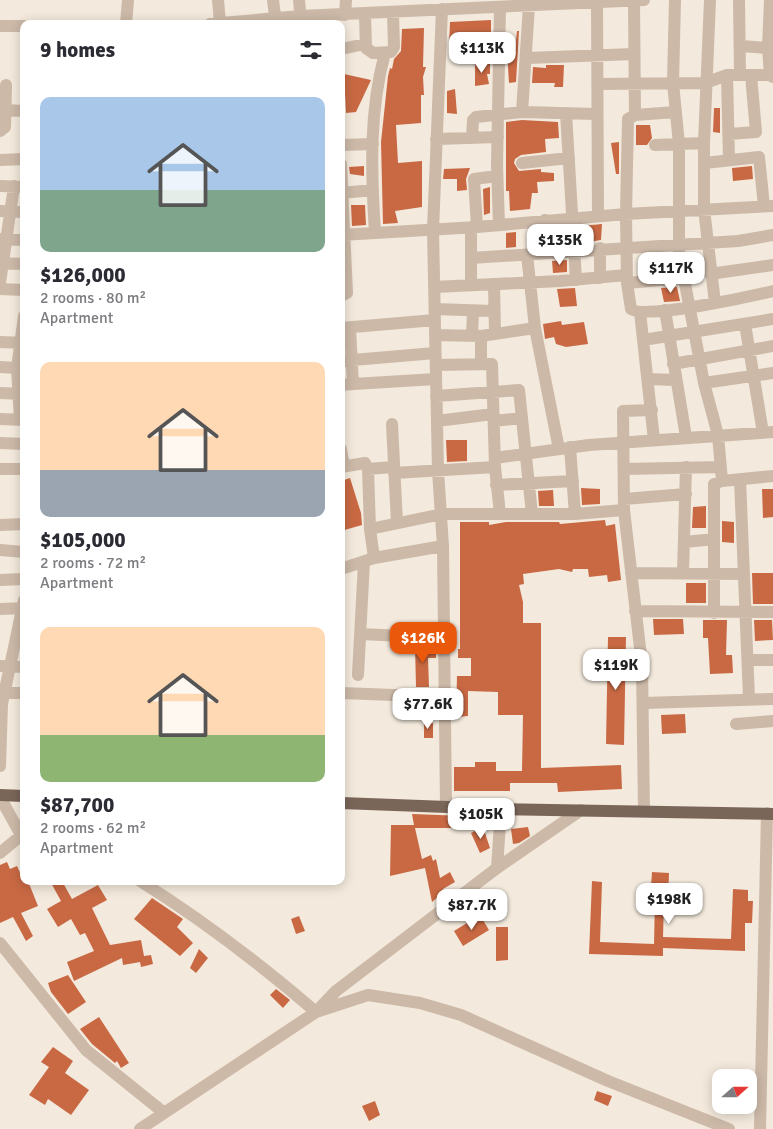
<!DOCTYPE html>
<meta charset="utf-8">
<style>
:root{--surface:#fff;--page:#f7f7f7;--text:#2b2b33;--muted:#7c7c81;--accent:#ea580c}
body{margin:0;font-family:Signika,sans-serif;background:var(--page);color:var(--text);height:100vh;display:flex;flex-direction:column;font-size:19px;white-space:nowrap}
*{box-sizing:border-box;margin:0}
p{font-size:16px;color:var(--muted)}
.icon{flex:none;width:28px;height:28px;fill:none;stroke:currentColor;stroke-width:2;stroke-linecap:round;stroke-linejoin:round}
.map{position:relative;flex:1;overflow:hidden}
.drawer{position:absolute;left:20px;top:20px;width:325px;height:865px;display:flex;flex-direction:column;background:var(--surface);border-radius:10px;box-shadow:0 2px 12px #0003}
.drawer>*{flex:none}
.needle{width:32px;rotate:69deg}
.fabs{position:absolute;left:712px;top:1069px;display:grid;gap:10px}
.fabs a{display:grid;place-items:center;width:45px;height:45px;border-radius:10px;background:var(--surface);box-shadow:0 2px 12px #0003;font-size:25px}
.price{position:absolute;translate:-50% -42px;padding:0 11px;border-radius:10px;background:#fff;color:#222;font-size:16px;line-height:32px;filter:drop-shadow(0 1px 2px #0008)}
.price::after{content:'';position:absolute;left:50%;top:30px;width:15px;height:11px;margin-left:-8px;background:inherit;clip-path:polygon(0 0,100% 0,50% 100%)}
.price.active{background:var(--accent);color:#fff}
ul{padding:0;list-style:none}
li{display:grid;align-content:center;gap:10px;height:265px;padding:0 20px}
li span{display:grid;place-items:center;height:155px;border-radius:10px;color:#555}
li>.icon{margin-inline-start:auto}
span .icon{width:90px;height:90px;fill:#fffc;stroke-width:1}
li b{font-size:21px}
h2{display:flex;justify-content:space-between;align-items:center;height:60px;padding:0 20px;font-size:21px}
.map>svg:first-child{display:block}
.building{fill:#c96944}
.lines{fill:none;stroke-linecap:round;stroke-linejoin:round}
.minor{stroke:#ccb9a8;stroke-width:12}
.major{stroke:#7a6559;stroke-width:12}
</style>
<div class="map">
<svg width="773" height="1129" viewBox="0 0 773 1129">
<rect width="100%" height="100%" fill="#f3e9dc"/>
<path class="building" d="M491 20V43L473 45 471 63H460L461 46 449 45 450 22Z
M424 28 423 67H426L423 77 424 95H421V123L396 125 398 163 422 161V207L395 211 398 223 383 224 381 142 388 76 390 68 392 69 394 59 401 51 402 29Z
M517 31H519L516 82 509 83 507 50 515 49Z
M490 62V74H487L489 84 475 86V64Z
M546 65H564L563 87H554L555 83H532L533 67 546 68Z
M344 74 371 80 356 112 346 113Z
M455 89 457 114 447 113V91Z
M714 108H720V133L713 132Z
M522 120 558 122 559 138 545 139 546 152 521 155 515 159 514 163 519 171 541 169V172L554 173V181L537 182 538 193H532L530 209 510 211 509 191H506V122Z
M636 125H650L652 138 647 145H636Z
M619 142V174H616L611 143Z
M364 166V176L350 174 349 167Z
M752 166 753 179 733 181 732 168Z
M470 168 466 179 467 190 457 191V179H443L444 169Z
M490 187V213L484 215 483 189Z
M351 205H365L366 225 352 226Z
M602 224 601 240 582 243 581 226Z
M516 232V247L506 248V233Z
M567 260V272L553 273 552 261Z
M677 287 680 301 664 302 661 288Z
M575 288 577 306 560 307 557 289Z
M561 321 562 325 584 322 588 344 566 347 556 344 554 337 545 339 543 324Z
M446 440H467V461L447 462Z
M350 478 361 513 362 525 341 531V481Z
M581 488 600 489V504L582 505Z
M762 489H773V517L763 518Z
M553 490 554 506H539L538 491Z
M706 506V528H692L693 507Z
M605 520 606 526 615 524 621 580 608 582 607 575 589 577 588 569H573L572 572 559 569 523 574 524 584 519 585 523 602V623H541V768L621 765 622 789 558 792 557 783H510V791H454V767H475V762H496V771H522L523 715H498V692L468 691V716L456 717 457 676H471V658H458V649H460V522H489V525L506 522H559L560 524Z
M722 521 734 522V543L722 542Z
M752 573H773V604H753Z
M686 583H706V603H686Z
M653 619H683L684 634 654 635Z
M703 620H727L726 655H732L733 673 710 674 708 638H703Z
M754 620H772L773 640 755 641Z
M608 637H626L624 745 606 744Z
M415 645 436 646V658H428L429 687H416Z
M685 714 686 733 662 734 661 715Z
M424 723H433V738H424Z
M412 814 464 816 469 828H415L422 859 431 855 433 861 436 859 440 878 450 872 455 882 443 889 444 892 432 902 425 868 390 876 391 825H414Z
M483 827 490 848 480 853 471 833Z
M528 827 530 836 519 843 513 844 511 829Z
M7 862 10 869 17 866 24 881H28L38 906 21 913 33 936 26 941 13 917 0 923V865Z
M652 872 669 873 668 902H664L663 937 731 939 733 889 748 890V901H753L752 923H745V951L663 948V956L589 954 592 881 602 882 600 942 654 944 655 901H650Z
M50 881H62L72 899 98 885 107 900 92 908 110 945 141 940 144 956 151 955 153 964 141 967 140 962 123 965 122 958 74 981 67 962 94 951 85 933 80 935 71 919 58 927 47 909 61 901Z
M152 898 183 919 177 927 193 943 180 956 134 919Z
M480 915 489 930 463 946 454 931Z
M299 916 305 931 296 934 291 919Z
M496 927H508V960L496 961Z
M199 949 208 958 196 973 190 968Z
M68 975 86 1002 68 1014 51 992 48 983Z
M276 989 290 1000 283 1008 270 995Z
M99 1017 129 1063 121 1068 117 1061 115 1063 92 1044 80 1029Z
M53 1047 73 1061 65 1073 89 1090 71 1115 48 1099 45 1105 29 1095 49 1067 41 1062Z
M597 1091 612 1096 608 1106 594 1100Z
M375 1101 380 1115 369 1121 362 1106Z"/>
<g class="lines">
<path class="minor" d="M218 0 220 23
M273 0 276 24
M299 0 301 22
M675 0 673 83 679 144V252L704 383 718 435 722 481
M739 0 740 75
M770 0 768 48 770 75 773 77
M634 1 635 115
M597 2 598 216
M442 9 433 230 438 471 443 546 446 805
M345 15 346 0
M365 15 366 48 373 53 391 52 394 47 393 13
M126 24 128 0
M210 24 300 16 644 0
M0 26H24
M741 46 768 48
M341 49 365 44
M527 58 634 54
M727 75 729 160
M598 84 705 83 727 75H770
M6 110 24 111
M522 112 529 6
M676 112 635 115 628 119 626 214 627 283 631 309C644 320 752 296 773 291
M566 113 576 280
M0 131 5 127 6 85
M729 134 756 132 751 75
M472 137 473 120 476 117 522 112 596 114
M436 139 498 137
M704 143 710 0
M341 145 373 144
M655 145 704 143V209L715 303
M0 160 24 159
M522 163 569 158
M705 163 759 157 764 206
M341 164 347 293 341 296
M0 186 24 187
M341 193 373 190
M0 211 24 212
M545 220 551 253
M499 225 497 165 500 7
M477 227 474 179 497 176
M375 232C371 172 369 111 385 53
M341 235 477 227 626 214 773 206
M0 239 24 240
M600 248V278
M527 255 535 328 559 449
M471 258 738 241 773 235
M0 263 24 264
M710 274 773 265
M0 283 14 186
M627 283 682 278
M471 284V227
M494 284 495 334
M434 287 560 281 626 275
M0 289 24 290
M435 309 493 311
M665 310 686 437
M640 312 654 440
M745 324 763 433
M341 328 435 320
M435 335 481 336 535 328
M472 336 473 311
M481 336V364
M643 340 773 319
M0 342 24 343
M341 361 435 353
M673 364 773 346
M436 365 492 364 495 467 500 514
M0 367 17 368
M648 379 676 380
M704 383 773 373
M353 384 436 379
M341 385 353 384 350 328
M0 393 24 394
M436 396 519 390 532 514
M0 419 24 420
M20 420 17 368 24 316
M437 421 493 414
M494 421 522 418
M392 424 397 523
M0 443 24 444
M570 447 575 514
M341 449 344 466
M495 458 589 445 773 432
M341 467 365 463 368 469 370 529 374 558
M0 469H24
M368 469 393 467
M624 469 721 467
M394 473 495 467
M740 479 749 698
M496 485 573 481
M624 499 686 494
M0 525 24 524
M370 529 442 514H575L624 510
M685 542 714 539
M0 550 24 552
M341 569 374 558 443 546
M631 573 744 574
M683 573 686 467
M0 580 24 579
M0 609 24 608
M635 611 773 612
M714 613V484L722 481 773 476
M361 634 444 638
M748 660H773
M0 666 24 667
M358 675 364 562
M4 693H24
M341 693 446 697
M644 703 773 699
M736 724 773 721
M0 766 2 704 24 600
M0 797 21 835
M644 811 642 665 624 510 623 411 652 410
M0 853 24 833
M497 868 501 809
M140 881C203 920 260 964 316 1012L336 991 497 868 581 810
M0 943 86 1050 163 1112
M140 1129 316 1012 368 995 420 1003 461 1015 608 1081 729 1129
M760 1129 767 813"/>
<path class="major" d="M0 795 24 796
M341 803 501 809 773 814"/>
</g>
</svg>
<div class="fabs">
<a><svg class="needle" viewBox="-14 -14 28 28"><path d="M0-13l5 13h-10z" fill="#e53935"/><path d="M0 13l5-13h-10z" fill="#7c7c81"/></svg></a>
</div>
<b class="price" style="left:482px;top:74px">$113K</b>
<b class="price" style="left:560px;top:266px">$135K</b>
<b class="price" style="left:671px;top:294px">$117K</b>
<b class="price active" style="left:423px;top:664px">$126K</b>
<b class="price" style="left:616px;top:691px">$119K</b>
<b class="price" style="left:428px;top:730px">$77.6K</b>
<b class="price" style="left:481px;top:840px">$105K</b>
<b class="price" style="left:669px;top:925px">$198K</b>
<b class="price" style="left:472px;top:931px">$87.7K</b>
<section class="drawer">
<h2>9 homes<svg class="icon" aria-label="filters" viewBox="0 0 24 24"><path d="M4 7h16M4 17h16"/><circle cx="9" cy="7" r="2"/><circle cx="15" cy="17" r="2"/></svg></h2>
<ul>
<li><span style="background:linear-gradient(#a9c7e8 60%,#7fa58c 0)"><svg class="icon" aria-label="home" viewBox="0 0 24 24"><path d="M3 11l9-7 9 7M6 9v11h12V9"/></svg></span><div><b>$126,000</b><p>2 rooms · 80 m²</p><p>Apartment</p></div></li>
<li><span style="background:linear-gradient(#ffd9b3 70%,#9aa5b1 0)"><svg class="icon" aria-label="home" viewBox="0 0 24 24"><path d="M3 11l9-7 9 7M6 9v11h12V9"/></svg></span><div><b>$105,000</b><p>2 rooms · 72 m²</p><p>Apartment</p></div></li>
<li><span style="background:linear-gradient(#ffd9b3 70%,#8fb573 0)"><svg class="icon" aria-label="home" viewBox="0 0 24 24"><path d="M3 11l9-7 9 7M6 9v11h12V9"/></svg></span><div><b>$87,700</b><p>2 rooms · 62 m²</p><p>Apartment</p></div></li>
</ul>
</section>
</div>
